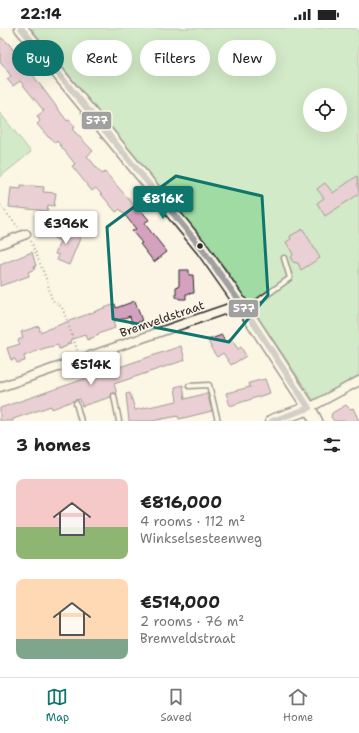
<!DOCTYPE html>
<meta charset="utf-8">
<style>
:root{--surface:#fff;--page:#f6f6f6;--text:#222;--muted:#767676;--line:#e0e0e0;--accent:#0f766e}
body{margin:0;font-family:"Shantell Sans",sans-serif;background:var(--page);color:var(--text);height:100vh;display:flex;flex-direction:column;font-size:15px;white-space:nowrap}
*{box-sizing:border-box;margin:0}
p{font-size:13px;color:var(--muted)}
.icon{flex:none;width:22px;height:22px;fill:none;stroke:currentColor;stroke-width:2;stroke-linecap:round;stroke-linejoin:round}
.map{position:relative;height:393px;overflow:hidden}
.sheet{display:flex;flex-direction:column;background:var(--surface);flex:1}
.sheet>*{flex:none}
.guide{position:absolute;left:12px;top:12px;width:335px;height:36px;display:flex;gap:8px}
.fabs{position:absolute;left:303px;top:60px;display:grid;gap:8px}
.fabs a{display:grid;place-items:center;width:44px;height:44px;border-radius:50%;background:var(--surface);box-shadow:0 4px 16px #0002;font-size:20px}
.price{position:absolute;translate:-50% -34px;padding:0 9px;border-radius:4px;background:#fff;color:#222;font-size:13px;line-height:26px;filter:drop-shadow(0 1px 2px #0008)}
.price::after{content:'';position:absolute;left:50%;top:24px;width:12px;height:9px;margin-left:-6px;background:inherit;clip-path:polygon(0 0,100% 0,50% 100%)}
.price.current{background:var(--accent);color:#fff}
ul{padding:0;list-style:none}
li{display:flex;align-items:center;gap:12px;height:100px;padding:0 16px}
li span{display:grid;place-items:center;flex:none;width:112px;height:80px;border-radius:8px;color:#555}
li>.icon{margin-inline-start:auto}
span .icon{width:48px;height:48px;fill:#fffc;stroke-width:1}
li b{font-size:17px}
h2{display:flex;justify-content:space-between;align-items:center;height:48px;padding:0 16px;font-size:17px}
.chip{padding:0 14px;border-radius:18px;background:var(--surface);box-shadow:0 4px 16px #0002;font-size:14px;line-height:36px}
.chip.current{background:var(--accent);color:#fff}
.status{display:flex;justify-content:space-between;align-items:center;height:28px;padding:0 20px;background:var(--surface);direction:ltr}
.status svg{height:11px;fill:currentColor}
.menu{display:flex;justify-content:space-around;align-items:center;height:56px;border-top:1px solid var(--line);background:var(--surface);font-size:11px;color:var(--muted)}
.menu a{display:grid;justify-items:center;gap:2px}
.menu .current{color:var(--accent)}
.map>svg:first-child{display:block}
.green{fill:#9fdba2;stroke:#658366;fill-rule:evenodd}
.building{fill:#d4a2bf;stroke:#2b2b2b}
.lines{fill:none;stroke-linecap:round;stroke-linejoin:round}
.lane-casing{stroke:#2b2b2b;stroke-width:7}
.street-casing{stroke:#2b2b2b;stroke-width:11}
.secondary-casing{stroke:#2b2b2b;stroke-width:15}
.path{stroke:#2b2b2b;stroke-width:2;stroke-dasharray:1 3;stroke-linecap:butt}
.lane{stroke:#fcf5e5;stroke-width:4}
.street{stroke:#fcf5e5;stroke-width:8}
.secondary{stroke:#fcf5e5;stroke-width:12}
.bus-1-casing{stroke:#fcf5e5;stroke-width:9}
.bus-1{stroke:#a0a0a0;stroke-width:6}
.marked{fill:none;stroke:#0f766e;stroke-width:3;stroke-linejoin:round}
.bus-dot{fill:#2b2b2b;stroke:#fcf5e5;stroke-width:1.5}
.labels{text-anchor:middle;dominant-baseline:central;stroke-width:3;stroke-linejoin:round;paint-order:stroke}
.street-label{font-size:12px;fill:#2b2b2b;stroke:#fcf5e5}
.line-badge{stroke:#fcf5e5;stroke-width:1.5}
.badge-label{font-size:11px;text-anchor:middle;font-weight:bold;fill:#fff}
</style>
<div class="status"><b>22:14</b><svg viewBox="0 0 49 12"><path d="M0 12V9h3v3zM5 12V6h3v6zM10 12V3h3v9zM15 12V0h3v12zM26 1h20v11H26zM47 4h2v5h-2z"/></svg></div>
<div class="map">
<svg width="359" height="393" viewBox="0 0 359 393">
<rect width="100%" height="100%" fill="#fcf5e5"/>
<filter id="ink" filterUnits="userSpaceOnUse"><feTurbulence type="fractalNoise" baseFrequency=".025" numOctaves="2"/><feDisplacementMap in="SourceGraphic" scale="8" xChannelSelector="R" yChannelSelector="G"/><feConvolveMatrix kernelMatrix="1 2 1 2 8 2 1 2 1" color-interpolation-filters="sRGB"/></filter>
<g filter="url(#ink)">
<path class="green" d="M31 0H356L359 6V347L314 373 225 240ZM310 67H340V97H310Z
M0 85 31 124 0 149Z"/>
<path class="building" d="M0 9 8 15 27 39 67 93 69 92 75 99 72 101 93 123 87 128 102 146 105 144 138 182 140 181 149 192 144 195 167 224 154 234 140 216 142 215 132 203 136 201 120 181 116 184 96 160 92 163 72 138 75 136 57 113 55 115 50 109 49 110 37 96 40 93 37 88 44 83 20 53 13 58 7 51 11 48 0 33Z
M357 148 359 166 325 188 317 175 324 170 317 161 325 155 333 165Z
M21 157 44 159 43 164 56 165 54 178 48 177 47 183 9 179 11 160 21 161Z
M59 199 81 208 69 237 57 232 59 227 55 226 60 213 54 210Z
M303 201 320 230 301 242 298 235 293 234 291 231 293 226 286 214 291 211 290 208Z
M32 224 36 238H34L35 241 28 244 29 248 0 258V237Z
M179 242H189V247H193L194 265 186 266V271H180L176 269V259L179 258Z
M135 273 142 293 132 296 130 288 113 294 115 300 98 306 99 307 87 312 85 307 70 312 71 315 67 316V318L59 321 58 317 45 320 24 328 25 333 17 335 15 331 11 332 7 320 20 316 18 312 23 310 21 304 39 298 40 304 115 276 116 280Z
M222 307 225 315 231 311 238 321 241 319 246 328 231 337 223 325 217 329 212 322 208 312Z
M181 318 185 332 114 356 117 366 113 365 111 369 82 378 80 371 75 372 52 381 51 378 13 391V393H0V380Z
M265 351 270 365 230 378 226 365 250 359 249 355Z
M183 357 185 371 207 365 212 383 179 391 178 388 152 393H129L126 366 130 365 135 382 177 373 175 359Z
M346 377 350 381 353 380 359 393H334L331 389 332 385Z"/>
<g class="lines">
<defs>
<path id="lane" d="M246 282 290 250 284 230
M189 358 209 357 218 393
M114 368 119 393
M76 375 81 393"/>
<path id="street" d="M0 216 26 206
M0 359 241 276
M309 380 359 353"/>
<path id="secondary" d="M21 0 203 222 241 276 309 380 316 393
M272 393 309 380"/>
</defs>
<use href="#lane" class="lane-casing"/>
<use href="#street" class="street-casing"/>
<use href="#secondary" class="secondary-casing"/>
<path class="path" d="M0 177 18 199
M31 213 47 253 52 272 62 279 78 324"/>
<use href="#lane" class="lane"/>
<use href="#street" class="street"/>
<use href="#secondary" class="secondary"/>
<defs>
<path id="bus-1" d="M21 0 203 222 241 276 309 380
M272 393 309 380"/>
</defs>
<use href="#bus-1" class="bus-1-casing"/>
<use href="#bus-1" class="bus-1"/>
</g>
</g>
<path d="M0 0H359V393H0ZM176 148 262 168 268 267 229 314 113 291 107 199Z" fill="#fcf5e5" fill-opacity=".55" fill-rule="evenodd"/>
<path class="marked" d="M176 148 262 168 268 267 229 314 113 291 107 199Z"/>
<circle class="bus-dot" cx="200" cy="218" r="3.5"/>
<g class="labels">
<g class="street-label">
<text transform="translate(162 291) rotate(-19)">Bremveldstraat</text>
</g>
</g>
<g class="line-badge">
<rect x="81" y="83" width="31" height="19" rx="4" fill="#a0a0a0"/>
<rect x="228" y="271" width="31" height="19" rx="4" fill="#a0a0a0"/>
</g>
<g class="badge-label">
<text x="97" y="96">577</text>
<text x="244" y="284">577</text>
</g>
</svg>
<div class="fabs">
<a><svg class="icon" aria-label="locate" viewBox="0 0 24 24"><circle cx="12" cy="12" r="6"/><path d="M12 2v4M12 18v4M2 12h4M18 12h4"/></svg></a>
</div>
<b class="price current" style="left:163px;top:192px">€816K</b>
<b class="price" style="left:66px;top:217px">€396K</b>
<b class="price" style="left:91px;top:358px">€514K</b>
<div class="guide">
<a class="chip current">Buy</a>
<a class="chip">Rent</a>
<a class="chip">Filters</a>
<a class="chip">New</a>
</div>
</div>
<section class="sheet">
<h2>3 homes<svg class="icon" aria-label="filters" viewBox="0 0 24 24"><path d="M4 7h16M4 17h16"/><circle cx="9" cy="7" r="2"/><circle cx="15" cy="17" r="2"/></svg></h2>
<ul>
<li><span style="background:linear-gradient(#f6c9c9 60%,#8fb573 0)"><svg class="icon" aria-label="home" viewBox="0 0 24 24"><path d="M3 11l9-7 9 7M6 9v11h12V9"/></svg></span><div><b>€816,000</b><p>4 rooms · 112 m²</p><p>Winkselsesteenweg</p></div></li>
<li><span style="background:linear-gradient(#ffd9b3 75%,#7fa58c 0)"><svg class="icon" aria-label="home" viewBox="0 0 24 24"><path d="M3 11l9-7 9 7M6 9v11h12V9"/></svg></span><div><b>€514,000</b><p>2 rooms · 76 m²</p><p>Bremveldstraat</p></div></li>
</ul>
</section>
<nav class="menu">
<a class="current"><svg class="icon" aria-label="map" viewBox="0 0 24 24"><path d="M3 6l6-2 6 2 6-2v14l-6 2-6-2-6 2zM9 4v14M15 6v14"/></svg>Map</a>
<a><svg class="icon" aria-label="saved" viewBox="0 0 24 24"><path d="M7 4h10v16l-5-4-5 4z"/></svg>Saved</a>
<a><svg class="icon" aria-label="home" viewBox="0 0 24 24"><path d="M3 11l9-7 9 7M6 9v11h12V9"/></svg>Home</a>
</nav>
